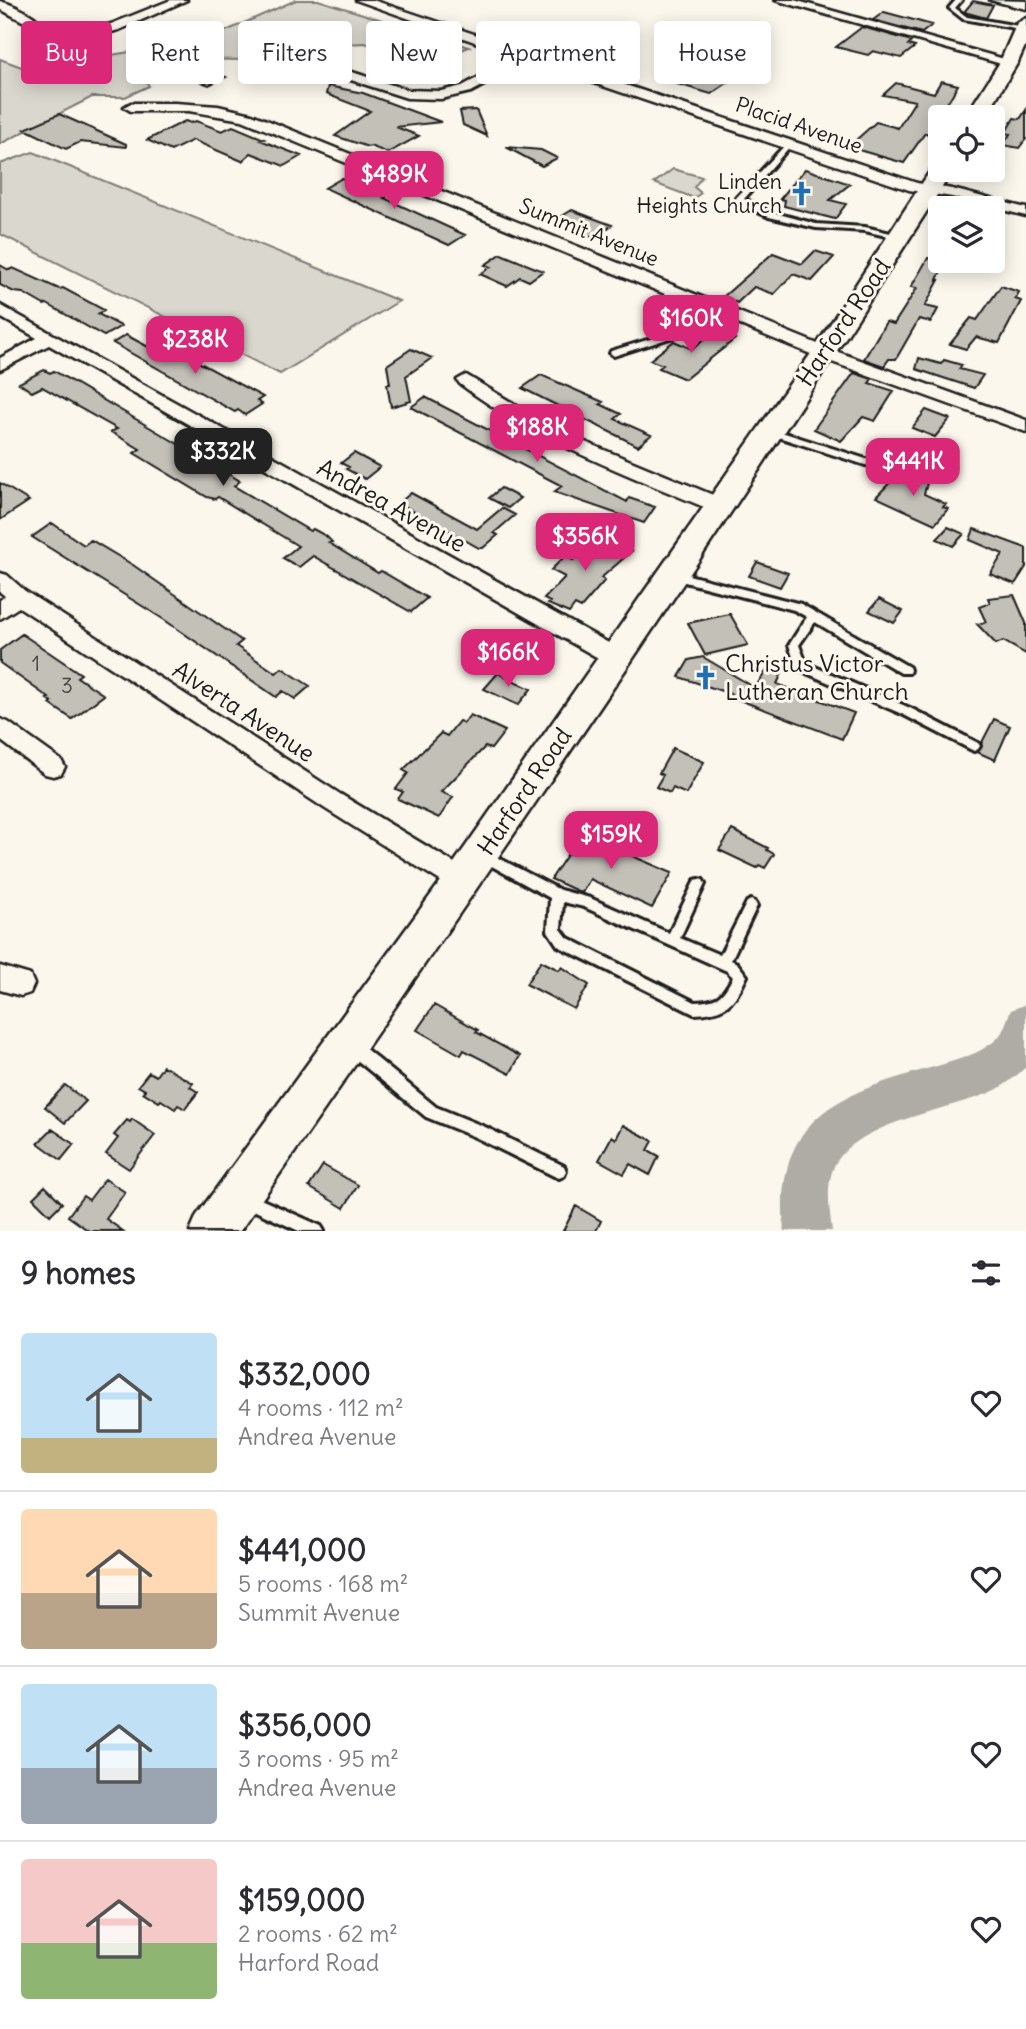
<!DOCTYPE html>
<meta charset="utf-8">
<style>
:root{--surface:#fff;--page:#f2f2f3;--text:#2b2b33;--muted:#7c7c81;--line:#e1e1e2;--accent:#db2777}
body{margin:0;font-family:Delius,sans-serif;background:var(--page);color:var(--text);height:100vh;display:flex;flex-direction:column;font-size:26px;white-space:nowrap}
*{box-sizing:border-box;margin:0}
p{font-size:23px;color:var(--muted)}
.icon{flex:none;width:38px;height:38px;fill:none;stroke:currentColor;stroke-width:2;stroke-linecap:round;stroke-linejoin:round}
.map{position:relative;height:1231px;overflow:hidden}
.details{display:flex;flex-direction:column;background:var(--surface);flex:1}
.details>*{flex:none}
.hud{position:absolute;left:21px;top:21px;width:985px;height:63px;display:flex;gap:14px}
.tools{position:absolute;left:928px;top:105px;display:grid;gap:14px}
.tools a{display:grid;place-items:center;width:77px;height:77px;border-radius:7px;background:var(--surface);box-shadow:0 4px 18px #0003;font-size:35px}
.price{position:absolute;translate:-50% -60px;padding:0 16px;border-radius:14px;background:var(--accent);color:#fff;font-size:23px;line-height:46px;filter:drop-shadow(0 2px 4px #0008)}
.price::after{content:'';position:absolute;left:50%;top:42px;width:21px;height:16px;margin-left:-10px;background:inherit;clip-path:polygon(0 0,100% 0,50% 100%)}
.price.selected{background:#222;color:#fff}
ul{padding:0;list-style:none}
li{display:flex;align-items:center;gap:21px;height:175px;padding:0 21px}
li+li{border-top:2px solid var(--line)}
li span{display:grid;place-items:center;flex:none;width:196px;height:140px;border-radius:7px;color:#555}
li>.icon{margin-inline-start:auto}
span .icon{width:84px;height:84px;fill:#fffc;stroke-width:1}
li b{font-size:30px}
h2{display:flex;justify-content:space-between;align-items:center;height:84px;padding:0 21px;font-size:30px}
.tag{padding:0 24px;border-radius:7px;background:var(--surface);box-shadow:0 4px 18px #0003;font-size:24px;line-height:63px}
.tag.selected{background:var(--accent);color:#fff}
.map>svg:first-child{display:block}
.green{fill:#dad7ce;stroke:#7b7a75;stroke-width:2}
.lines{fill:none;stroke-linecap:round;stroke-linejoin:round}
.river{fill:#afaca5;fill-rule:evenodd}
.building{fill:#c3c0b8;stroke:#1c1c1c;stroke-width:2}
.lane-casing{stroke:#1c1c1c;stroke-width:6}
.street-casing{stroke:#1c1c1c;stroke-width:5}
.secondary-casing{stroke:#1c1c1c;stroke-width:5}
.lane{fill:#fbf7ec;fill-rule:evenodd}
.street{fill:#fbf7ec;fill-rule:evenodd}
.secondary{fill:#fbf7ec;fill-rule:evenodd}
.labels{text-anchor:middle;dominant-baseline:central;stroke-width:6;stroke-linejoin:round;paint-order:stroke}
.far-street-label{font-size:21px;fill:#1c1c1c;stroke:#fbf7ec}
.far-poi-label{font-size:21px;fill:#1c1c1c;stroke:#fbf7ec;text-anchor:end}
.number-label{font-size:21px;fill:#464543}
.street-label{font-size:24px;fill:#1c1c1c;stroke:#fbf7ec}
.poi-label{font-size:24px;fill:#1c1c1c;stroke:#fbf7ec;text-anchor:start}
</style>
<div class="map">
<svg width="1026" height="1231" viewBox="0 0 1026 1231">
<rect width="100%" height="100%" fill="#fbf7ec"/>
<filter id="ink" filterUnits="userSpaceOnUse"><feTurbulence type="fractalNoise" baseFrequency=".0143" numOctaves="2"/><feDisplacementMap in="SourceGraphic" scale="14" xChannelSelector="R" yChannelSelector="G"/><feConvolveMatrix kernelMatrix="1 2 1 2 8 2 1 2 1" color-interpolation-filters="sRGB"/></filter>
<g filter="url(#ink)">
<path class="green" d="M296 0H318L469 47 424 64 365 43 288 47 250 60 182 59 140 70 149 86 125 97H92L0 144V59L27 69 208 39Z
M33 152 399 301 280 374 0 234V164Z
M673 169 702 177 694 187 701 193 694 198 654 183Z"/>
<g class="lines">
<path class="river" d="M1026 1004V1067C1017 1075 1007 1084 996 1090 954 1110 847 1122 832 1172 826 1191 830 1212 832 1231H784C773 1110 846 1092 944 1064 962 1059 995 1048 1003 1030 1006 1024 1008 1016 1011 1010Z"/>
</g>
<path class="building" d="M973 1 993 5 986 18 964 12Z
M884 12 932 25 922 33 873 20Z
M862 27 912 41 908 45 915 47 901 58 873 51 868 55 836 47Z
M190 63 196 65 226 77 209 85 172 71Z
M695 65 733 79 711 94 667 81Z
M941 81 958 85 929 134 925 133 904 163 848 147 876 122 898 128 915 101 883 95 896 83 934 93Z
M328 86 363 93 441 122 396 127 419 136 388 153 370 146 368 147 335 136 370 111 326 94Z
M476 110 487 136 463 125 460 111Z
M1026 110V139L1019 148 1003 145 1010 134 1005 133 1014 118 1020 119Z
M59 114 126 144V147L80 142 66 149 25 129Z
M185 121 191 123 196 121 222 131 233 126 264 139 260 140 301 156 284 166 251 153 242 161 193 140 171 151 147 140Z
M506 147 541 150 557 158 542 166Z
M805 169 850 184 830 200 846 204 835 219 784 206 785 200 780 199Z
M342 178 386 197 384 198 465 235 449 245 325 188Z
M572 210 590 217 612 225 594 238 575 231 580 228 557 219Z
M815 251 834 257 812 281 793 274 774 294 754 287 737 303 723 297 773 253 802 264Z
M501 254 543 271 529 281 520 277 507 286 480 274 491 267 485 265Z
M928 258 945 261 937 280H939L925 306 938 309 931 322 919 319 896 359H889L884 366 864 359 886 322 894 324 917 288 911 287Z
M0 265 9 270 13 268 59 289 63 288 104 310 98 314 121 326 104 336 47 304 44 305 23 293 14 292 0 285Z
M1001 286 1019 292 1015 299 1021 301 999 343 976 337 966 349 950 344 971 318 977 320Z
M716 330 735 339 685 379 659 368 663 365 650 360 674 341 692 349Z
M126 335 156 351 167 345 263 397 257 401 262 404 245 415 238 410 235 412 113 343Z
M411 349 432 358 406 376 411 401 391 407 387 384H390L387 365Z
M919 358 941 364 944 360 962 365 959 369 983 375 974 388 916 369Z
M44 370 50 373 54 371 173 441 240 481 234 486 310 531 313 529 326 536 332 542 329 543 378 573 381 571 427 598 411 612 313 556 299 567 283 558 298 546 218 497 215 499 207 497 134 453 140 449 111 432 117 429 42 387 32 392 19 383Z
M854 373 872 379 869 383 894 391 875 421 863 417 841 441 814 429Z
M541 375 603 402 600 404 621 414 615 419 651 435 638 446 522 388Z
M425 397 627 502 629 498 655 507 644 523 554 492 562 486 411 407Z
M926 410 950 419 935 437 912 428Z
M354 453 380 467 365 479 346 469 349 467 341 463Z
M901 471 927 483 924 494 946 504 943 507 948 509 935 524 876 497Z
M0 483 29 501 0 520Z
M501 488 520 498 508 508 489 498Z
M411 493 477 529 502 508 515 515 494 533 498 535 483 548H479L399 503Z
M52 523 84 545 91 540 133 565 242 641 236 646 276 673 282 668 310 686 295 699 283 691 276 697 163 619 32 537Z
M948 527 964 534 953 546 937 539Z
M974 529 1026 548V567L1015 584 990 574 1003 554 970 540Z
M602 535 632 551 601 578 605 580 581 608 575 605 569 613 548 604 550 602 544 599 565 577 551 570 565 556 573 560Z
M757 562 788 573 780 587 749 576Z
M1014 595 1026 623V654L1003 641 996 644 977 624 986 622 979 607 990 603 988 598Z
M879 599 903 611 894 623 869 611Z
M730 614 748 645 705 655 688 623Z
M22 634 81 674 77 677 104 695 72 719 50 704 52 702 47 699 49 698 0 663V650Z
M703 657 752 686H756L769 667 782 673 777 684 854 713 842 739 729 696 731 694 679 677 689 660Z
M498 673 531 689 518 705 484 689Z
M470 715 505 731 491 749 485 747 441 792 453 797 439 818 398 799 403 792 396 789 408 773 403 770 441 733 447 736 459 721 464 723Z
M994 719 1010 726 995 760 977 752Z
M673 748 704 762 686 794 673 788 670 793 656 787 663 775 659 773Z
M732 830 768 848 767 850 774 854 765 868 759 865 757 868 719 850Z
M581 834 672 873 652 908 590 879 582 893 551 879Z
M541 961 559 970 562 967 589 985 574 1009 526 984Z
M434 1005 478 1030 476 1032 520 1056 510 1074 464 1050 461 1055 417 1030Z
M163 1066 193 1083 190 1087 198 1092 185 1109 178 1105 175 1109 161 1100 159 1102 143 1092 145 1090 138 1086 149 1072 156 1076Z
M65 1085 86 1101 65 1123 45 1107Z
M132 1119 155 1135 129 1169 106 1154 118 1138 114 1135 127 1120 130 1122Z
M623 1125 653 1141 648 1150 659 1156 650 1175 630 1164 624 1174 599 1160 612 1136 616 1139Z
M52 1129 74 1144 61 1160 38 1143Z
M323 1165 358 1185 344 1208 309 1187Z
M105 1179 125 1192 106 1219 123 1231H89L68 1216 83 1196 89 1200Z
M45 1186 62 1203 50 1215 33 1198Z
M576 1206 601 1221 596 1231H563Z"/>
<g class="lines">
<defs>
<path id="lane" d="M956 0H962L955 8 967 17 1024 27 1026 28V30L963 19 949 8Z
M787 143 792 144 744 199 775 213 816 224 865 227 903 236V240L865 231 816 228 769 217 736 202V198Z
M732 314H738L739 316 617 355 614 356 610 353 611 351Z
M769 428 866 459 908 463 923 468 928 465 933 468 928 474 925 475 907 469 865 465 766 433 764 431Z
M673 571 801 604 909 667 910 670 909 673H901L815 622 799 645 806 663 910 708 978 743 980 746 978 749 974 751 970 749 902 714 797 669 789 645 807 617 794 610 669 578 668 575Z
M483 850 560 890 590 898 669 933 695 880 699 879 703 880 705 884 680 938 720 955 747 902 751 900 755 902 757 906 731 960 737 963 747 976C734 1004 726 1013 694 1014L558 946 548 931 550 898 479 859 477 855 479 851ZM563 902 584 907 727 971 733 977C722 997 718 1001 695 1002L568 938 561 929Z
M351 1039 356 1041 436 1107 485 1127 564 1166 566 1171 564 1176 559 1178 554 1176 475 1137 426 1117 346 1051 344 1046 346 1041Z
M247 1193 321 1226 324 1231H299L242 1205 240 1200 242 1195Z"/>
<path id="street" d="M171 0H187L119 30 53 47 49 46 32 26 0 9V1C23 8 42 19 56 39L111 24Z
M356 0H373L917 183 952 189 1026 208V216L952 197 909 190 529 61 471 92 441 99 407 98 351 80 295 77V71L299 70 352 72 408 90 441 91 462 86 517 57Z
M775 0H794L1015 62 1009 66 1005 65Z
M990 0 1026 1V9Z
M175 103 218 106 252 114 830 349 1026 420V432L818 357 242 120 189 111H131L124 107 131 103Z
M0 305 623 651 626 657 623 663 615 665 607 663 49 345 0 370V358L37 338 0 317Z
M466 375 561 432 725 500 728 505 725 510H711C624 473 536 441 460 384L457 380Z
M0 573 7 575 25 591 340 794 471 873 475 881 471 889 462 892 453 889 324 808 19 607 0 619V600L5 596 0 592Z
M0 719 8 722 61 760 65 767 61 774 53 776 45 774 0 740Z
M0 966 30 975 34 984 30 993 21 996 0 990Z"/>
<path id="secondary" d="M1026 18V44L1018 62 985 117H965L1000 62 1017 23Z
M940 164V170H953C725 530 483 881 240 1231H190L197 1215 449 870 812 352 934 165Z"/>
</defs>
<use href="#lane" class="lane-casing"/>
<use href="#street" class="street-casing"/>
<use href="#secondary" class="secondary-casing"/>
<use href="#lane" class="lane"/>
<use href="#street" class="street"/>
<use href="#secondary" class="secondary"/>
</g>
</g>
<defs>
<symbol id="church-bare" viewBox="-9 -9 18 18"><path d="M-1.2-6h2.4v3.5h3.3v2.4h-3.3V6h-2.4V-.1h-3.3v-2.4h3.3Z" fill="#1f6fb2" stroke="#fbf7ec" stroke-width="2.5" paint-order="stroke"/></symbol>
</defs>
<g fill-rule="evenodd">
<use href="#church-bare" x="784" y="176" width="35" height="35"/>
<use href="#church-bare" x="688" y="660" width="35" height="35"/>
</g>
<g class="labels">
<g class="far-street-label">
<text transform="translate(799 125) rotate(19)">Placid Avenue</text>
<text transform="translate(589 232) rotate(22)">Summit Avenue</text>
</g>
<g class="far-poi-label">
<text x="782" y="181">Linden<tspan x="782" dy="24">Heights Church</tspan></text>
</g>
<g class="number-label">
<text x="36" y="663">1</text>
<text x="67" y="685">3</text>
</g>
<g class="street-label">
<text transform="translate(843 322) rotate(-56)">Harford Road</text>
<text transform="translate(392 505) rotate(29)">Andrea Avenue</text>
<text transform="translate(244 711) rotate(33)">Alverta Avenue</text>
<text transform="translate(524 791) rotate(-56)">Harford Road</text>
</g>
<g class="poi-label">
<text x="725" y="663">Christus Victor<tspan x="725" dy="28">Lutheran Church</tspan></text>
</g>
</g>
</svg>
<div class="tools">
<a><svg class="icon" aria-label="locate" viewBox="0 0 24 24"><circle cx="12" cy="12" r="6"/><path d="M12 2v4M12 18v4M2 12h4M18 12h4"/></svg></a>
<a><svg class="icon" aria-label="layers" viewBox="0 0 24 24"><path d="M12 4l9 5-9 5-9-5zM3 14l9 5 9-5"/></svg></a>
</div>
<b class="price" style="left:394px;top:211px">$489K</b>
<b class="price" style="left:691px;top:355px">$160K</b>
<b class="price" style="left:195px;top:376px">$238K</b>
<b class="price" style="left:537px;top:464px">$188K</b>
<b class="price selected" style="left:223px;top:488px">$332K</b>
<b class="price" style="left:913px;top:498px">$441K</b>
<b class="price" style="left:585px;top:573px">$356K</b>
<b class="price" style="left:508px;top:689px">$166K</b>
<b class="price" style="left:611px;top:871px">$159K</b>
<div class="hud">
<a class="tag selected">Buy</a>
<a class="tag">Rent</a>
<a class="tag">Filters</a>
<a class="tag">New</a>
<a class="tag">Apartment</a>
<a class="tag">House</a>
</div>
</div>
<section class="details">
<h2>9 homes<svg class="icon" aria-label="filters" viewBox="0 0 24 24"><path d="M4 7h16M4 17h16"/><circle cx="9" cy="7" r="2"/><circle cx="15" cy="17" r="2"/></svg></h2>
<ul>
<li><span style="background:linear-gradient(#bfe0f5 75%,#c2b280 0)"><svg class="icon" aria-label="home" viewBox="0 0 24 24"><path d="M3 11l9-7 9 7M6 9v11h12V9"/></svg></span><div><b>$332,000</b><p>4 rooms · 112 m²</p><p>Andrea Avenue</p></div><svg class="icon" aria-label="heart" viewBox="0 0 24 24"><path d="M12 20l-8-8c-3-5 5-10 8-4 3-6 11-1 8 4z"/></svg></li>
<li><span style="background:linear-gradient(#ffd9b3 60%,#b9a48a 0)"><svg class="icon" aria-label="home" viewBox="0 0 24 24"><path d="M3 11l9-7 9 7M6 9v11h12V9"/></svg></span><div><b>$441,000</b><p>5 rooms · 168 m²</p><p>Summit Avenue</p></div><svg class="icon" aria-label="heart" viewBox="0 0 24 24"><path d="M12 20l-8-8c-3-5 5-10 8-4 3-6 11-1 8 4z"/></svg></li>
<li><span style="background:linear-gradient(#bfe0f5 60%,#9aa5b1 0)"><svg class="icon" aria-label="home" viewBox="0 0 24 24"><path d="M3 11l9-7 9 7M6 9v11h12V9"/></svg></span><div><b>$356,000</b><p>3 rooms · 95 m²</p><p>Andrea Avenue</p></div><svg class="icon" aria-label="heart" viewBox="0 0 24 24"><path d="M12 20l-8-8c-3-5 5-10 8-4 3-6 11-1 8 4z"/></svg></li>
<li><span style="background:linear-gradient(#f6c9c9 60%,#8fb573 0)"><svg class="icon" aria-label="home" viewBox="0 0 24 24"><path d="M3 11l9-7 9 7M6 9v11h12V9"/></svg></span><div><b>$159,000</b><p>2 rooms · 62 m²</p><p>Harford Road</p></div><svg class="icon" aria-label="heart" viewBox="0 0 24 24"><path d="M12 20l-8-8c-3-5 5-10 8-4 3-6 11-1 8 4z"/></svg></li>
</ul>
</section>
